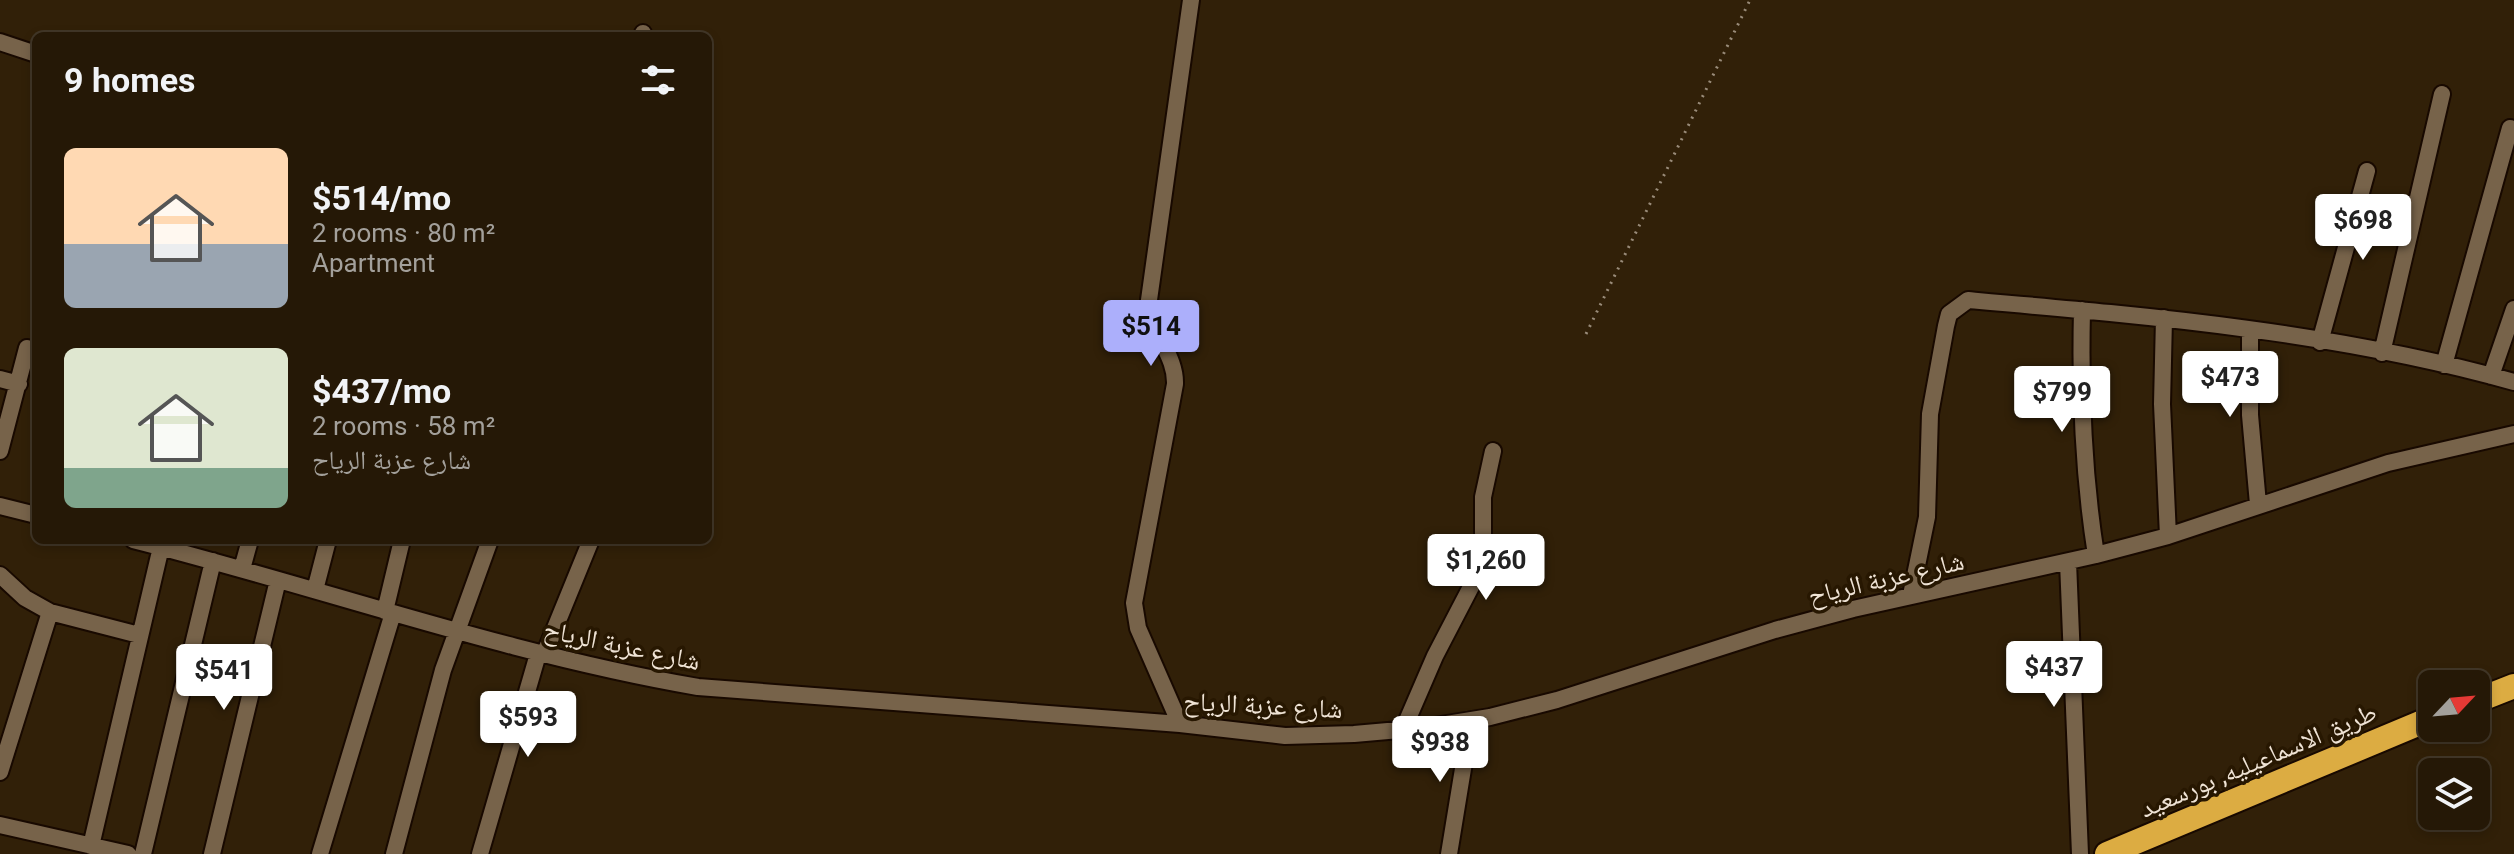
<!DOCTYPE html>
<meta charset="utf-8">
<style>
:root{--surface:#251806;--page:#2d2110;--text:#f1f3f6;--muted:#a3a09b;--line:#423728;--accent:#acaffb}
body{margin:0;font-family:Roboto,"Noto Naskh Arabic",sans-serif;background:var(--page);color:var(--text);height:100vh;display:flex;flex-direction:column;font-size:30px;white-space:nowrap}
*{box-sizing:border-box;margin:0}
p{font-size:26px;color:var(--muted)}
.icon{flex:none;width:44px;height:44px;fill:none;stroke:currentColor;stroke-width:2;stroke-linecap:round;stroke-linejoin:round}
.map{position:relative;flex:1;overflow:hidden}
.drawer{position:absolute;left:32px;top:32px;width:680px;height:512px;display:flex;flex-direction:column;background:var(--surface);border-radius:12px;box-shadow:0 4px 12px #0003,0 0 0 2px var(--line)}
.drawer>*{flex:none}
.needle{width:52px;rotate:64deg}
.fabs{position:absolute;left:2418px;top:670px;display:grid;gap:16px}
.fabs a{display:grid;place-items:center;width:72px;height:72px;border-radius:12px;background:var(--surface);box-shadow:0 4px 12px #0003,0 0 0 2px var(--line);font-size:40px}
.price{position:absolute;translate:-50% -68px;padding:0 18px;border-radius:8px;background:#fff;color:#222;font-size:26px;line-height:52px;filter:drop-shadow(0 2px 4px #0008)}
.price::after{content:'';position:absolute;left:50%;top:48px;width:24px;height:18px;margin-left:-12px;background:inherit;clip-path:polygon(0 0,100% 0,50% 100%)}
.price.on{background:var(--accent);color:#111}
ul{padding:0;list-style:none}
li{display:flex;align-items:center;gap:24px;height:200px;padding:0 32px}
li span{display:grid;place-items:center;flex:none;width:224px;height:160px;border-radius:12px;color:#555}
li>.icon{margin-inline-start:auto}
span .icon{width:96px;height:96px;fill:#fffc;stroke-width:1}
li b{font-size:34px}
h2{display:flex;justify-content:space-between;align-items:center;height:96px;padding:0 32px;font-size:34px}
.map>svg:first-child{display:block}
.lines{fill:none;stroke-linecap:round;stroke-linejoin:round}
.street-casing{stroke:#180900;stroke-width:20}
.highway-casing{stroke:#180900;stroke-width:28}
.path{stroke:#998b79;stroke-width:3;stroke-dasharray:2 6;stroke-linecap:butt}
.street{stroke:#77634a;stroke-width:16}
.highway{stroke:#dcac42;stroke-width:24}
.labels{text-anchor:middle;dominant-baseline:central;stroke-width:7;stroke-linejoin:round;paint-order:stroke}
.street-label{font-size:26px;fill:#efe3d5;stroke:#271701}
</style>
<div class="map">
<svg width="2514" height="854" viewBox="0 0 2514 854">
<rect width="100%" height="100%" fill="#312008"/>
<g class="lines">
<defs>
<path id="street" d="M643 36V33
M0 42 36 54
M2082 310C2080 393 2083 473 2096 555
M2164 318 2162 404 2168 536
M2250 331V415L2258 504
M2320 342 2367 171
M2382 353 2442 94
M2444 365 2510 128
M2491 376 2514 309
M0 379 19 384
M0 451 27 348
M0 506 36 515
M133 540C322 588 506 654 698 687L1180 724 1285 736 1354 734 1422 728 1490 717 1557 700 1775 630 1853 609 2096 555 2168 536 2388 463 2514 434
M2068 562 2080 854
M242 569 250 540
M0 575 25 598 50 612 139 635
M315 590 328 540
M1911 595 1927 517 1930 414 1946 326 1949 314 1968 300C2150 316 2337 332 2514 382
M385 611 402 540
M544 655 591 540
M1180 724 1138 628 1134 603 1175 384C1176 355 1151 334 1149 300L1191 0
M1403 730 1435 656 1474 581 1483 552V497L1493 451
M0 772 50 612
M0 825 128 854
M91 846 161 547
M143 854 213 561
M212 854 278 580
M320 854 393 613
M394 854 443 670 490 540
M480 854 538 654
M1449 854 1471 720"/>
<path id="highway" d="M2476 701 2514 686
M2107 854 2432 718"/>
</defs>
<use href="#street" class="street-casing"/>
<use href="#highway" class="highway-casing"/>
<path class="path" d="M1586 334 1750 0"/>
<use href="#street" class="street"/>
<use href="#highway" class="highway"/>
</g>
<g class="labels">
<g class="street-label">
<text transform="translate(1886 578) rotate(-13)">شارع عزبة الرياح</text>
<text transform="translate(622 645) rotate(12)">شارع عزبة الرياح</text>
<text transform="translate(1263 705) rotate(3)">شارع عزبة الرياح</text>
<text transform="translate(2258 760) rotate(-23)">طريق الاسماعيليه, بورسعيد</text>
</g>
</g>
</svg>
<div class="fabs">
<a><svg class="needle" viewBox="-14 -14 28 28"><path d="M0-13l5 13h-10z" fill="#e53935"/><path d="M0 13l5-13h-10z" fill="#a3a09b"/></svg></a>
<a><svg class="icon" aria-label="layers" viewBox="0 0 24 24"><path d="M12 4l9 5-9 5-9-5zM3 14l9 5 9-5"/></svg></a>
</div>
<b class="price" style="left:2363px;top:262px">$698</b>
<b class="price on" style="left:1151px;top:368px">$514</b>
<b class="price" style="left:2230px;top:419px">$473</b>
<b class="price" style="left:2062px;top:434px">$799</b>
<b class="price" style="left:1486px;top:602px">$1,260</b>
<b class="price" style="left:2054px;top:709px">$437</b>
<b class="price" style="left:224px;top:712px">$541</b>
<b class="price" style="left:528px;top:759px">$593</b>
<b class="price" style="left:1440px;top:784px">$938</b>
<section class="drawer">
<h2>9 homes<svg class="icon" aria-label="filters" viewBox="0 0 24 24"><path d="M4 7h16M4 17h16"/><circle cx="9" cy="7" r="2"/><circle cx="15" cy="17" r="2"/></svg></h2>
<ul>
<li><span style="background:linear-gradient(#ffd9b3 60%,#9aa5b1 0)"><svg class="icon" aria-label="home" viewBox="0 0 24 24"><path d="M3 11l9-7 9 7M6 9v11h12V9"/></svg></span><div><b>$514/mo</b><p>2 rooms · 80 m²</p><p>Apartment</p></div></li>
<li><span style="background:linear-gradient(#dfe7d0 75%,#7fa58c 0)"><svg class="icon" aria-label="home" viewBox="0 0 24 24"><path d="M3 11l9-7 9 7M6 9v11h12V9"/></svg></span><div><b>$437/mo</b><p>2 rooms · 58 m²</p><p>شارع عزبة الرياح</p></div></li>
</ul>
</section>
</div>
